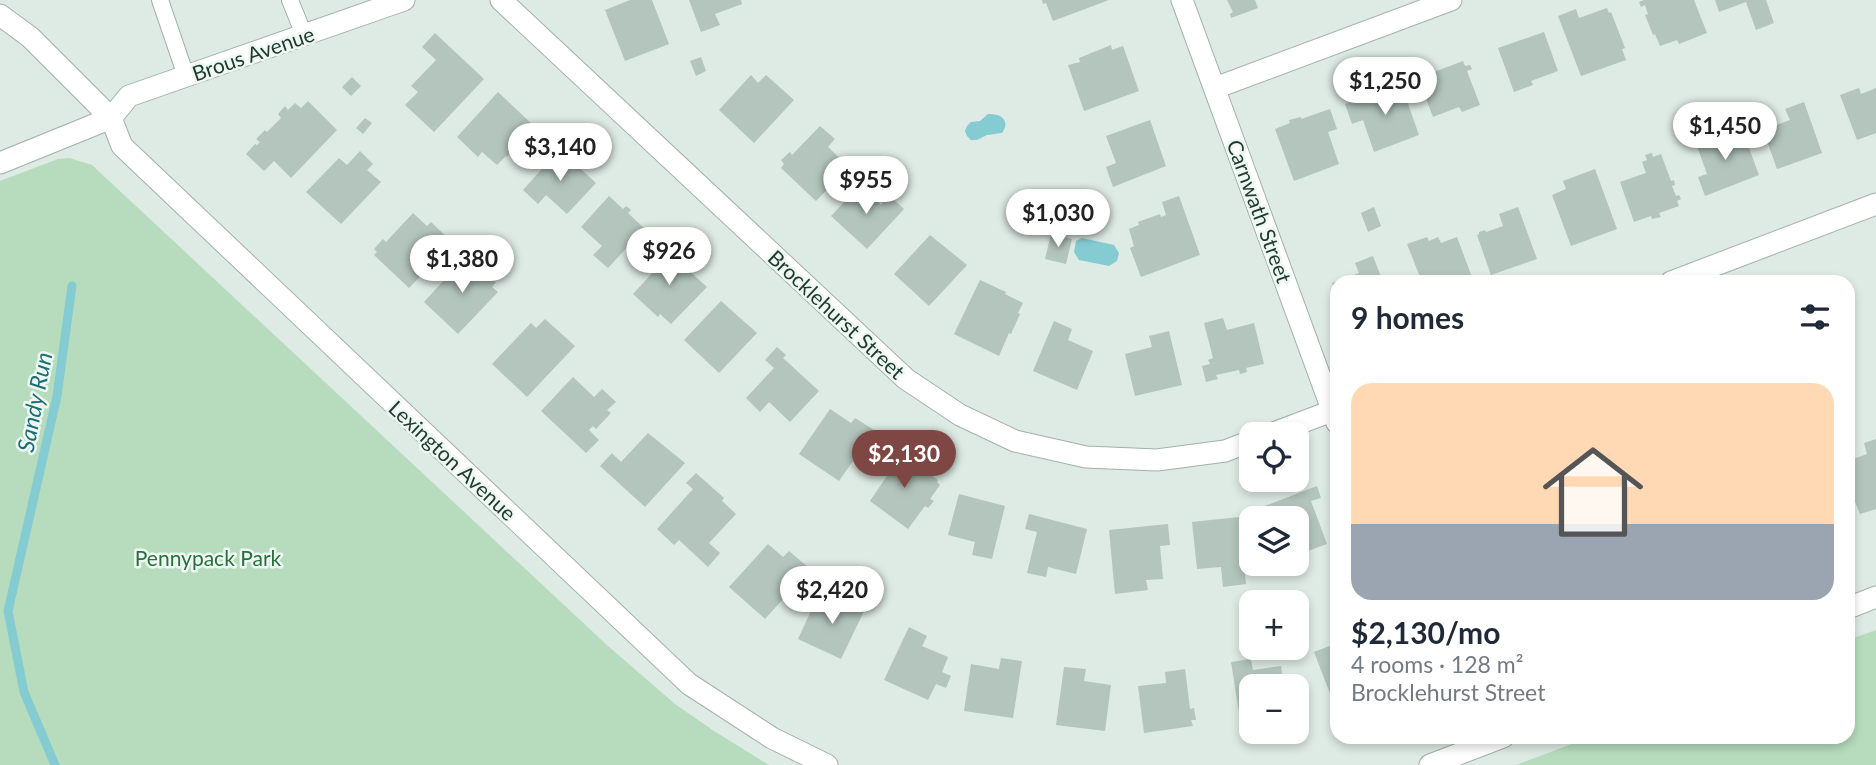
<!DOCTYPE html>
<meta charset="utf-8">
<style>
:root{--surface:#fff;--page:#f2f2f3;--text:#1f2937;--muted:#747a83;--accent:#7f4743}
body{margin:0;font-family:Lato,sans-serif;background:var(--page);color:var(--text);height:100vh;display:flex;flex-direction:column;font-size:26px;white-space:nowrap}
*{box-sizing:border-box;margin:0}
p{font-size:23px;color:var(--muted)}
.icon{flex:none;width:38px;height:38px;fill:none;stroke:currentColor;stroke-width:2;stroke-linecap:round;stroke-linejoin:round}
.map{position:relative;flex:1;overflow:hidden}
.panel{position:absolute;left:1330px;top:275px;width:525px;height:469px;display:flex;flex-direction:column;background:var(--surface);border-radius:21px;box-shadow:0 4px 10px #0003}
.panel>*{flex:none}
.fabs{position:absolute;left:1239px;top:422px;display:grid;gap:14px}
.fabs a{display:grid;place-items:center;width:70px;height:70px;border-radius:14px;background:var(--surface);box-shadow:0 4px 10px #0003;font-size:35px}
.price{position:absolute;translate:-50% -60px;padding:0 16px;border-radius:24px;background:#fff;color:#222;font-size:23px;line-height:46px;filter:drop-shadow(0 2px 4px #0008)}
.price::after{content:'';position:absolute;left:50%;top:42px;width:21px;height:16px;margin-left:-10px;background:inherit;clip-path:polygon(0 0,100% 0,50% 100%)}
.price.current{background:var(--accent);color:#fff}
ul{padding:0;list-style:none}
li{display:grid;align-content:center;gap:14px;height:371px;padding:0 21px}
li span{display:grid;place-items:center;height:217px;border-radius:21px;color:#555}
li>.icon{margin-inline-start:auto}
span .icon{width:126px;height:126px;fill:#fffc;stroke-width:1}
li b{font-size:30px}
h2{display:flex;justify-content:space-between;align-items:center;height:84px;padding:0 21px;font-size:30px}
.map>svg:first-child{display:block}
.green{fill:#b6dcbd}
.water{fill:#84ccd1}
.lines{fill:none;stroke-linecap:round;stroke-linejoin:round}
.stream{stroke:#84ccd1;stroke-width:9}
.building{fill:#b3c5bc}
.service-casing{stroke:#a1b2aa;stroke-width:18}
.minor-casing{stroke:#a1b2aa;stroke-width:23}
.service{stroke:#fff;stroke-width:16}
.minor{stroke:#fff;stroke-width:21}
.labels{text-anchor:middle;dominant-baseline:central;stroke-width:5;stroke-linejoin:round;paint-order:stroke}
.street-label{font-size:21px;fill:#1f3a30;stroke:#eef7f2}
.park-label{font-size:21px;fill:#29713f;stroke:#eef7f2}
.water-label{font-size:23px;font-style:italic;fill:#196f76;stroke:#eef7f2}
</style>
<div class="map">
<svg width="1876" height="765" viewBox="0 0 1876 765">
<rect width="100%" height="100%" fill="#deeae4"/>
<path class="green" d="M69 158 92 165 608 646 675 704 714 731 769 765H0V181L58 159Z
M1876 630V765H1516L1590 737H1848V640Z"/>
<path class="water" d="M988 114C1001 113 1011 121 1002 133L987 135 977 140H971L967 136 965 131 967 126 971 122 980 121Z
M1082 238 1114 245 1119 253 1117 261 1109 266 1079 260 1074 252 1076 241Z"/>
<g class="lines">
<path class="stream" d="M55 765 24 692 8 611 57 396 72 286"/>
</g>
<path class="building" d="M630 0H652L669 44 625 61 605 10Z
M689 0H741L742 4 715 14 720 25 701 32Z
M1042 0H1109L1053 21 1046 3 1043 4Z
M1227 0H1255L1258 8 1231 18 1230 14 1233 12Z
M1644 0H1694L1707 33 1679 44 1677 40 1660 46 1655 34 1653 35 1645 15 1648 14 1645 5 1641 7 1639 2Z
M1715 0H1766L1774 23 1756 30 1746 2 1719 12Z
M1607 8 1609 13 1611 12 1625 48 1622 49 1626 60 1581 76 1558 16 1576 9 1579 18Z
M1544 32 1558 71 1531 81 1533 85 1514 92 1498 48Z
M435 33 484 79 434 132 405 105 418 92 411 86 436 60 422 47Z
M1111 45 1112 50 1123 46 1139 91 1084 111 1068 65 1080 62 1079 58Z
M701 57 706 71 696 76 690 61Z
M1463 61 1465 66 1470 65 1472 69 1467 71 1480 105 1462 112 1459 107 1433 117 1418 78Z
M751 75 758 83 766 75 794 100 754 143 719 110Z
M352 77 361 86 351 96 342 87Z
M1401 84 1419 135 1374 152 1363 120 1352 124 1345 104 1376 93 1375 89 1382 86 1384 91Z
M1859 88 1861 94 1876 88V133L1857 140 1840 95Z
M498 92 533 125 519 141 521 142 519 144 507 157 506 156 497 165 482 152 478 157 457 137Z
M308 101 337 130 291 178 274 161 264 171 246 154 255 144 257 145 260 142 256 139 265 130 267 132 281 118 278 114 285 106 288 110 295 103 301 108Z
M1804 102 1822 153 1777 169 1763 130 1790 120 1785 109Z
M1330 109 1337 129 1328 132 1339 164 1294 181 1275 129 1290 123 1289 120 1301 117V119Z
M365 118 372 123 363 134 356 128Z
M1150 120 1166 166 1113 187 1106 167 1116 163 1106 136Z
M820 126 835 139 828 147 849 167 816 201 781 168 784 164 781 160 790 152 792 155Z
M1713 131 1717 141 1743 132 1759 175 1705 196 1698 177 1707 174 1694 138Z
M560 150 596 183 567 214 546 195 538 204 523 190 548 162 546 161 553 153 556 155Z
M360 151 373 164 367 170 381 182 341 224 306 192 339 158 347 165Z
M1652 153 1653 157 1661 154 1671 181 1674 180 1675 185 1672 186 1676 196 1679 195 1681 199 1677 201 1679 206 1659 213 1661 217 1652 219 1651 216 1634 222 1620 182 1646 173 1642 162 1647 160 1645 155Z
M1595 169 1617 229 1571 246 1552 195 1566 189 1563 181Z
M860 185 881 205 889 195 904 209 867 249 831 216Z
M609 196 623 209 626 206 631 210 628 213 645 229 641 233 644 236 636 244 633 241 608 268 593 255 602 246 581 227Z
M1179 196 1200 255 1141 277 1130 248 1134 246 1129 229 1139 225 1138 222 1160 214 1161 217 1166 215 1162 202Z
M1374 207 1381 226 1368 232 1361 213Z
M1518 207 1537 259 1491 275 1477 235 1479 234V232L1485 230 1486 232 1503 226 1499 214Z
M413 213 427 226 431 222 453 243 409 288 374 255 377 252 374 249 383 239 386 242Z
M1051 234 1072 239 1066 264 1045 259Z
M930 235 967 265 929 306 894 274Z
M1427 237 1429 241 1438 237 1441 243 1457 237 1473 280 1470 282H1422L1407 244Z
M663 247 707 287 671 324 660 314 658 317 633 294 656 269 649 262Z
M467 255 496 282 492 287 498 292 458 334 424 302Z
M1373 256 1383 282H1337V297L1332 283 1359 273 1355 263Z
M980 280 1006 292 1005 294 1023 303 1018 313 1020 314 1011 334 1009 333 999 356 954 334Z
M721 301 757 333 719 373 684 340Z
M1223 318 1227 330 1254 323 1264 364 1246 368 1247 372 1240 374 1239 370 1216 375 1218 379 1206 382 1202 366 1210 364 1208 360 1213 358 1204 323Z
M545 319 575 346 527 397 492 364 531 323 536 328Z
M1054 321 1072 329 1068 340 1093 351 1077 390 1033 371Z
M1169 331 1182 385 1135 396 1125 354 1152 347 1149 336Z
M777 347 786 355 783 358 819 391 790 422 769 402 760 412 746 398 774 368 765 360Z
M573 377 594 397 602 389 616 402 607 410 611 413 596 429 593 426 589 430 599 440 586 453 541 411Z
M830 409 851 423 855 418 874 430 866 441 869 444 867 447 864 445 839 481 799 454Z
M648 433 685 463 645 507 600 466 612 453 621 462Z
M1876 439V509L1860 514 1848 485V461L1867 454 1864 443Z
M891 450 927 475 928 473 938 480 937 482 940 485 930 499 934 501 928 508 925 506 908 529 870 501 889 473 879 466Z
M696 473 724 498 722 501 736 514 709 543 720 553 708 567 679 540 674 545 657 529 693 489 686 483Z
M1317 486 1321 498 1311 501 1327 544 1308 551 1305 541 1297 544V518H1266L1262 507Z
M959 494 1005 506 992 559 972 555 975 542 948 535Z
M1029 514 1087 529 1076 574 1048 567 1046 577 1027 573 1037 532 1025 529Z
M1239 517 1246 584 1223 587 1221 567 1197 569 1192 522Z
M1168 524 1170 545 1160 546 1163 579 1146 580 1148 590 1115 594 1109 530Z
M768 544 783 557 789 551 810 569 765 619 729 587Z
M818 596 844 608 848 599 866 607 841 659 798 639Z
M909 627 927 636 922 646 948 657 942 672 951 676 946 688 936 684 928 700 884 680Z
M1337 643V694L1331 696 1314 652Z
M1001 658 1022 661 1013 718 964 711 971 664 999 669Z
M1251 659 1253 670 1281 666 1284 686H1251V718L1240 719 1231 662Z
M1064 667 1086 669 1084 681 1111 685 1105 731 1056 725Z
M1185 669 1190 709 1194 708 1196 720H1191L1193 726 1144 733 1138 686 1166 683 1165 672Z"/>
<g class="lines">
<defs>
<path id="service" d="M160 0 186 76
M290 0 304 35"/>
<path id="minor" d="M501 0 906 379 960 415 1015 441 1086 457 1157 460 1225 451 1251 441
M1182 0 1337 423
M0 15 30 37 111 118 122 146 689 684 772 738 827 765
M1215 88 1451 0
M0 163 111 118 129 96 404 0
M1671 282 1876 204
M1271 434 1337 409
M1848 608 1876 597
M1430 765 1503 737"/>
</defs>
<use href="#service" class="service-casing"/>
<use href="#minor" class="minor-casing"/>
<use href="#service" class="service"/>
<use href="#minor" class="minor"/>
</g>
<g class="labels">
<g class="street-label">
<text transform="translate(253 53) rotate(-19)">Brous Avenue</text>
<text transform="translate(1260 211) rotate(70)">Carnwath Street</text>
<text transform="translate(837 314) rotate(43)">Brocklehurst Street</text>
<text transform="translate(453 460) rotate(43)">Lexington Avenue</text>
</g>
<g class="park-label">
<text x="208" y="557">Pennypack Park</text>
</g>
<g class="water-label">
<text transform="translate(34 402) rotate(-79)">Sandy Run</text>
</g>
</g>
</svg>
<div class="fabs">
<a><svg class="icon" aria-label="locate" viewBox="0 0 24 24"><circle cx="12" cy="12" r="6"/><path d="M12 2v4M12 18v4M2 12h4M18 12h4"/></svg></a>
<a><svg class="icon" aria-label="layers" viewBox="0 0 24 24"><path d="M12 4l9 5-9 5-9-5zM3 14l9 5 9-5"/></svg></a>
<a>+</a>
<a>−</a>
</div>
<b class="price" style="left:1385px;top:117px">$1,250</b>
<b class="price" style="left:1725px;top:162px">$1,450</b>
<b class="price" style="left:560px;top:183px">$3,140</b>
<b class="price" style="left:866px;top:216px">$955</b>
<b class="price" style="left:1058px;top:249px">$1,030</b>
<b class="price" style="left:669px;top:287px">$926</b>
<b class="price" style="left:462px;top:295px">$1,380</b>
<b class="price current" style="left:904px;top:490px">$2,130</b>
<b class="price" style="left:832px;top:626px">$2,420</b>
<section class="panel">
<h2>9 homes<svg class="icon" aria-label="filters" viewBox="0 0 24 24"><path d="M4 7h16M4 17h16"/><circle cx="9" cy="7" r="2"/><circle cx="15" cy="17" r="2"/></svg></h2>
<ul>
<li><span style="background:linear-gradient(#ffd9b3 65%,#9aa5b1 0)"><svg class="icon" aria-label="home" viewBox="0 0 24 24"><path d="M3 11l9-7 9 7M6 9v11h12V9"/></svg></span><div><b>$2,130/mo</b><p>4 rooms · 128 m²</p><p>Brocklehurst Street</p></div></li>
</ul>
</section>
</div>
